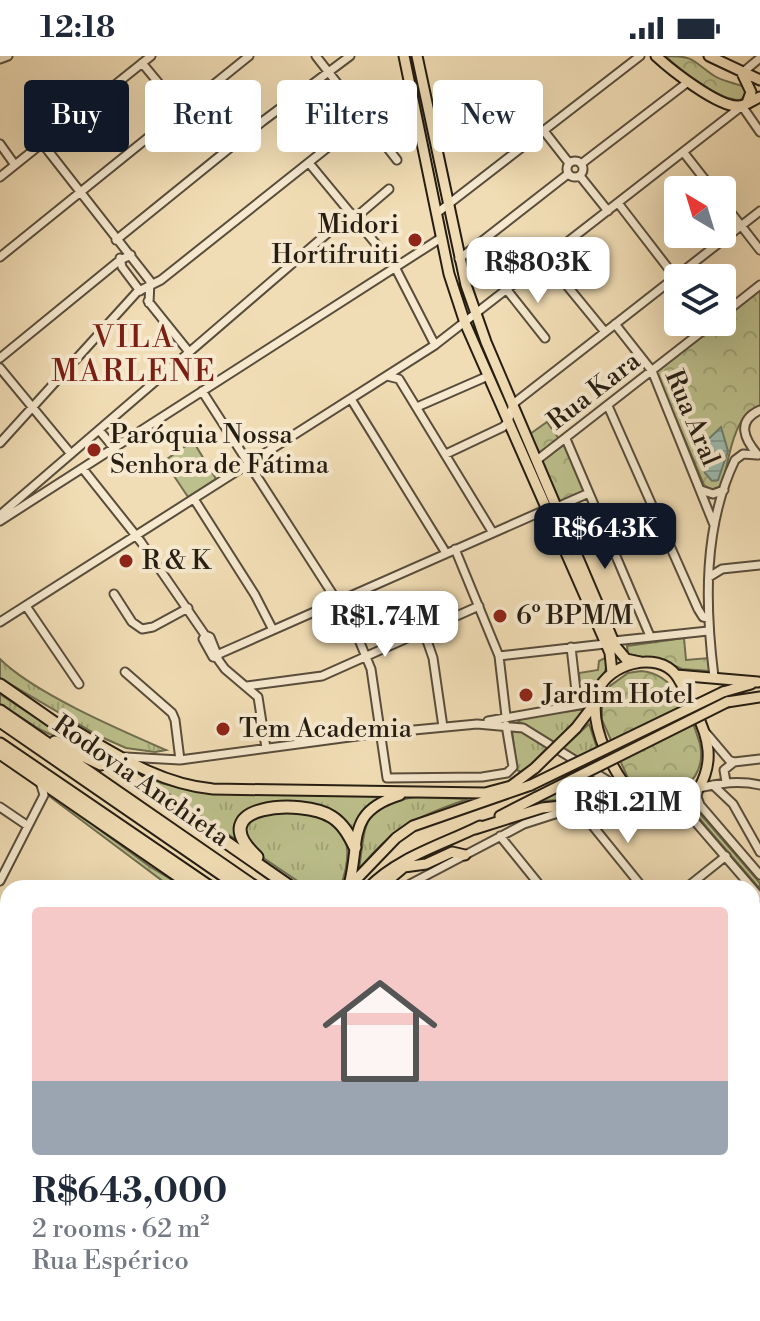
<!DOCTYPE html>
<meta charset="utf-8">
<style>
:root{--surface:#fff;--page:#f2f2f3;--text:#1f2937;--muted:#747a83;--line:#e0e1e3;--accent:#111827}
body{margin:0;font-family:"Libre Bodoni",serif;background:var(--page);color:var(--text);height:100vh;display:flex;flex-direction:column;font-size:30px;white-space:nowrap}
*{box-sizing:border-box;margin:0}
p{font-size:26px;color:var(--muted)}
.icon{flex:none;width:44px;height:44px;fill:none;stroke:currentColor;stroke-width:2;stroke-linecap:round;stroke-linejoin:round}
.map{position:relative;flex:1;overflow:hidden}
.panel{position:absolute;left:0px;top:824px;width:760px;height:442px;display:flex;flex-direction:column;background:var(--surface);border-radius:24px 24px 0 0;box-shadow:0 8px 32px #0002}
.panel>*{flex:none}
.top-card{position:absolute;left:24px;top:24px;width:712px;height:72px;display:flex;gap:16px}
.needle{width:52px;rotate:322deg}
.fabs{position:absolute;left:664px;top:120px;display:grid;gap:16px}
.fabs a{display:grid;place-items:center;width:72px;height:72px;border-radius:8px;background:var(--surface);box-shadow:0 8px 32px #0002;font-size:40px}
.price{position:absolute;translate:-50% -68px;padding:0 18px;border-radius:16px;background:#fff;color:#222;font-size:26px;line-height:52px;filter:drop-shadow(0 2px 4px #0008)}
.price::after{content:'';position:absolute;left:50%;top:48px;width:24px;height:18px;margin-left:-12px;background:inherit;clip-path:polygon(0 0,100% 0,50% 100%)}
.price.on{background:var(--accent);color:#fff}
ul{padding:0;list-style:none}
li{display:grid;align-content:center;gap:16px;height:424px;padding:0 32px}
li+li{border-top:2px solid var(--line)}
li span{display:grid;place-items:center;height:248px;border-radius:8px;color:#555}
li>.icon{margin-inline-start:auto}
span .icon{width:144px;height:144px;fill:#fffc;stroke-width:1}
li b{font-size:34px}
.pill{padding:0 28px;border-radius:8px;background:var(--surface);box-shadow:0 8px 32px #0002;font-size:28px;line-height:72px}
.pill.on{background:var(--accent);color:#fff}
.status{display:flex;justify-content:space-between;align-items:center;height:56px;padding:0 40px;background:var(--surface);direction:ltr}
.status svg{height:22px;fill:currentColor}
.map>svg:first-child{display:block}
.grass{fill:url(#grass-tufts);stroke:#706e4f;stroke-width:2}
.park{fill:url(#park-crowns);stroke:#706e4f;stroke-width:2}
.pitch{fill:#bcc08c;stroke:#706e4f;stroke-width:2}
.water{fill:url(#water-rules);stroke:#6c7c70;stroke-width:2}
.lines{fill:none;stroke-linecap:round;stroke-linejoin:round}
.minor-casing{stroke:#584d3b;stroke-width:11}
.major-casing{stroke:#251d12;stroke-width:13}
.highway-casing{stroke:#251d12;stroke-width:15}
.minor{stroke:#f6e9cf;stroke-width:7}
.major{stroke:#f1ddb5;stroke-width:9}
.highway{stroke:#f1ddb5;stroke-width:11}
.major-bridge-casing{stroke:#251d12;stroke-width:13;stroke-linecap:butt}
.major-bridge{stroke:#f1ddb5;stroke-width:9}
.poi-dot{fill:#8f2418;stroke:#f6e9cf;stroke-width:3}
.labels{text-anchor:middle;dominant-baseline:central;stroke-width:8;stroke-linejoin:round;paint-order:stroke}
.poi-label{font-size:26px;fill:#251d12;stroke:#f6e9cf;text-anchor:start}
.street-label{font-size:26px;fill:#251d12;stroke:#f6e9cf}
.quarter-label{font-size:30px;letter-spacing:2px;fill:#7a1f14;stroke:#f6e9cf}
</style>
<div class="status"><b>12:18</b><svg viewBox="0 0 49 12"><path d="M0 12V9h3v3zM5 12V6h3v6zM10 12V3h3v9zM15 12V0h3v12zM26 1h20v11H26zM47 4h2v5h-2z"/></svg></div>
<div class="map">
<svg width="760" height="1265" viewBox="0 0 760 1265">
<defs>
<pattern id="grass-tufts" width="24" height="20" patternUnits="userSpaceOnUse" patternTransform="scale(2)"><rect width="24" height="20" fill="#bcc08c"/><path d="M3 7l-1-3M5 7V3M7 7l1-3M15 17l-1-3M17 17v-4M19 17l1-3" fill="none" stroke="#a1a578"/></pattern>
<pattern id="park-crowns" width="20" height="18" patternUnits="userSpaceOnUse" patternTransform="scale(2)"><rect width="20" height="18" fill="#bcc08c"/><path d="M2 6a3 3 0 1 1 6 0M12 15a3 3 0 1 1 6 0" fill="none" stroke="#a1a578"/></pattern>
<pattern id="water-rules" width="6" height="5" patternUnits="userSpaceOnUse" patternTransform="scale(2)"><rect width="6" height="5" fill="#9bbbaf"/><path d="M0 2.5h6" fill="none" stroke="#85a096"/></pattern>
</defs>
<rect width="100%" height="100%" fill="#f1ddb5"/>
<filter id="stains"><feTurbulence type="fractalNoise" baseFrequency=".0025" numOctaves="4"/><feColorMatrix values="0 0 0 0 .2 0 0 0 0 .09 0 0 0 0 .02 0 0 0 .5 -.17"/></filter>
<radialGradient id="worn" r=".72"><stop offset=".6" stop-color="#630" stop-opacity="0"/><stop offset="1" stop-color="#630" stop-opacity=".3"/></radialGradient>
<path class="grass" d="M0 603C34 637 120 674 166 694L155 696 126 692 99 680 0 622Z
M0 638 86 695 39 673 0 648Z
M586 653 579 664 554 686 513 662Z
M589 668 597 692 578 701 563 692Z
M515 672 548 691 523 717 517 714 512 675Z
M121 705 161 727 199 736 382 740 361 758 354 780C346 769 340 758 327 753 300 741 231 740 235 783Z
M593 719 629 741 539 745Z
M49 740 59 744 149 810 185 832H172Z
M416 741 468 743C418 760 393 771 359 813 366 767 361 749 416 741Z
M692 742 696 753 760 827V833L685 746Z
M266 756C283 757 307 753 323 760 354 773 350 806 340 832H308L256 797 249 789 245 769 250 763Z"/>
<path class="park" d="M665 0C695 0 691 4 713 19 721 25 735 27 745 31L746 39 740 44C719 45 681 14 665 0Z
M760 234V350C732 359 729 405 722 430L711 434 704 429 656 316Z
M547 366 559 383 540 398 530 378Z
M565 388 585 435 559 446 541 406Z
M684 582 686 604 709 602 710 615 682 613 666 606 628 598 627 590Z
M607 601C609 616 596 628 591 643H581L579 617 598 614 599 605Z
M641 615C675 617 691 658 700 688 705 714 692 732 666 739L635 730 627 720 602 664V650L610 630 628 617Z"/>
<path class="pitch" d="M193 385 216 423 188 441 164 405Z"/>
<path class="water" d="M721 371 728 395 718 424 712 425 705 417 699 392Z"/>
<g class="lines">
<defs>
<path id="minor" d="M316 0 397 104
M0 3 8 0
M142 7 181 54
M742 17 760 2
M544 75 569 107
M42 87 150 225 149 247
M0 88 15 109
M684 97 713 134
M567 113a8 8 0 1 1 16 0a8 8 0 1 1-16 0Z
M309 107 395 211 435 289
M581 108 688 26
M580 120 608 155
M0 121 151 0
M722 145 760 194
M618 147 675 221
M437 157 640 0
M355 162 389 133
M116 184 263 65 350 0
M0 201 249 0
M120 202 122 211 140 235
M459 203 568 118
M546 204 605 276
M507 234 545 282
M148 245 189 296
M722 259 760 229
M615 268 652 315 714 469
M0 302 120 204 131 199
M0 312 71 398
M387 320 399 323 493 477
M202 335 337 545
M351 343 446 497
M608 350 698 553 703 561 708 562
M417 351 488 320
M99 374 114 392
M566 383 650 580
M0 387 137 236 161 224 410 26
M446 398 503 371 508 366 513 348 760 155
M758 399C744 383 736 365 760 354
M537 404 714 266
M83 413 141 486 205 579 210 581 218 601
M701 434 713 438 724 434
M194 443 255 539 273 574
M557 451 589 437
M0 459 351 157
M0 465 441 182
M455 493 499 600 506 660
M709 521 722 513 760 509
M114 538 132 566 142 573 153 571 188 552
M342 543 371 613 387 722 482 721 507 717 513 711 506 669
M26 550 79 628
M0 566 435 289 742 50 760 76
M424 576 433 602 443 671
M205 579 203 583 213 601 217 602 225 613 258 641 266 692
M614 585 708 575
M571 591 577 644
M219 598 545 454
M499 600 605 588
M125 616 172 657 175 664 180 704
M714 621C705 549 703 471 735 404L743 398 757 399
M247 630 322 620 479 550
M488 665 596 646
M707 678 729 704 734 706 760 703
M126 701 180 704 372 678 477 668 523 672 631 739
M726 726 724 714 734 706
M713 729 733 748 760 796
M760 729C738 724 721 727 699 732L697 741 700 749 760 819
M600 746 592 759V769L643 832
M670 746 685 754 760 841
M0 751 28 770
M500 780 542 832
M0 825 44 739 40 726
M410 828 524 768 574 752
M686 832 726 800
M752 862 760 856
M0 908 8 903
M752 946 760 939
M0 995 8 991
M752 1030 760 1024
M0 1087 8 1098
M752 1090 760 1100
M310 1258 312 1265
M514 1258 519 1265
M282 1265 301 1258
M475 1265 484 1258
M578 1265 587 1258
M687 1265 696 1258"/>
<path id="major" d="M404 0 449 218 465 267 610 597 612 617
M417 0 466 229 486 286 616 591 626 603 640 606
M656 0C671 14 717 50 737 50 745 51 753 44 760 41
M709 0 760 24
M742 17 751 36 747 47
M676 619 758 626
M723 636 751 628
M727 646 760 641
M67 670C114 697 158 728 213 733L485 737 511 730 535 712
M576 672 596 646
M500 760 537 741
M475 773 542 752 600 746H670L699 732C714 706 709 682 696 657 689 645 684 630 676 619 657 594 608 608 598 635 586 670 616 722 639 745
M404 811 426 808 452 796 465 799
M349 829C361 785 345 756 400 739
M348 832 396 782 413 770 531 729
M368 832C398 801 442 789 480 770
M379 832 404 811
M0 1126 8 1121
M0 1148 8 1143"/>
<path id="highway" d="M0 629 292 832
M0 655 256 832
M0 665 242 832
M55 686 101 708
M0 688 211 832
M0 697 196 832
M257 801C200 748 303 742 332 761 343 768 349 779 355 791
M752 1156 760 1162
M752 1175 760 1181
M752 1186 760 1192
M752 1212 760 1217"/>
</defs>
<use href="#minor" class="minor-casing"/>
<use href="#major" class="major-casing"/>
<use href="#highway" class="highway-casing"/>
<use href="#minor" class="minor"/>
<use href="#major" class="major"/>
<use href="#highway" class="highway"/>
<defs>
<path id="major-bridge" d="M535 712 576 672
M531 729 723 636
M537 741 727 646"/>
</defs>
<use href="#major-bridge" class="major-bridge-casing"/>
<use href="#major-bridge" class="major-bridge"/>
</g>
<g class="poi-dot">
<circle cx="415" cy="184" r="8"/>
<circle cx="94" cy="394" r="8"/>
<circle cx="126" cy="505" r="8"/>
<circle cx="500" cy="560" r="8"/>
<circle cx="526" cy="639" r="8"/>
<circle cx="223" cy="673" r="8"/>
</g>
<g class="labels">
<g class="poi-label">
<text x="399" y="169" text-anchor="end">Midori<tspan x="399" dy="30">Hortifruiti</tspan></text>
<text x="110" y="379">Paróquia Nossa<tspan x="110" dy="30">Senhora de Fátima</tspan></text>
<text x="142" y="505">R &amp; K</text>
<text x="516" y="560">6º BPM/M</text>
<text x="542" y="639">Jardim Hotel</text>
<text x="239" y="673">Tem Academia</text>
</g>
<g class="street-label">
<text transform="translate(594 335) rotate(-38)">Rua Kara</text>
<text transform="translate(692 362) rotate(67)">Rua Aral</text>
<text transform="translate(141 725) rotate(35)">Rodovia Anchieta</text>
</g>
<g class="quarter-label">
<text x="134" y="282">VILA<tspan x="134" dy="34">MARLENE</tspan></text>
</g>
</g>
<rect width="100%" height="100%" filter="url(#stains)"/>
<rect width="100%" height="100%" fill="url(#worn)"/>
</svg>
<div class="fabs">
<a><svg class="needle" viewBox="-14 -14 28 28"><path d="M0-13l5 13h-10z" fill="#e53935"/><path d="M0 13l5-13h-10z" fill="#747a83"/></svg></a>
<a><svg class="icon" aria-label="layers" viewBox="0 0 24 24"><path d="M12 4l9 5-9 5-9-5zM3 14l9 5 9-5"/></svg></a>
</div>
<b class="price" style="left:538px;top:249px">R$803K</b>
<b class="price on" style="left:605px;top:515px">R$643K</b>
<b class="price" style="left:385px;top:603px">R$1.74M</b>
<b class="price" style="left:628px;top:789px">R$1.21M</b>
<div class="top-card">
<a class="pill on">Buy</a>
<a class="pill">Rent</a>
<a class="pill">Filters</a>
<a class="pill">New</a>
</div>
<section class="panel">
<ul>
<li><span style="background:linear-gradient(#f6c9c9 70%,#9aa5b1 0)"><svg class="icon" aria-label="home" viewBox="0 0 24 24"><path d="M3 11l9-7 9 7M6 9v11h12V9"/></svg></span><div><b>R$643,000</b><p>2 rooms · 62 m²</p><p>Rua Espérico</p></div></li>
</ul>
</section>
</div>
